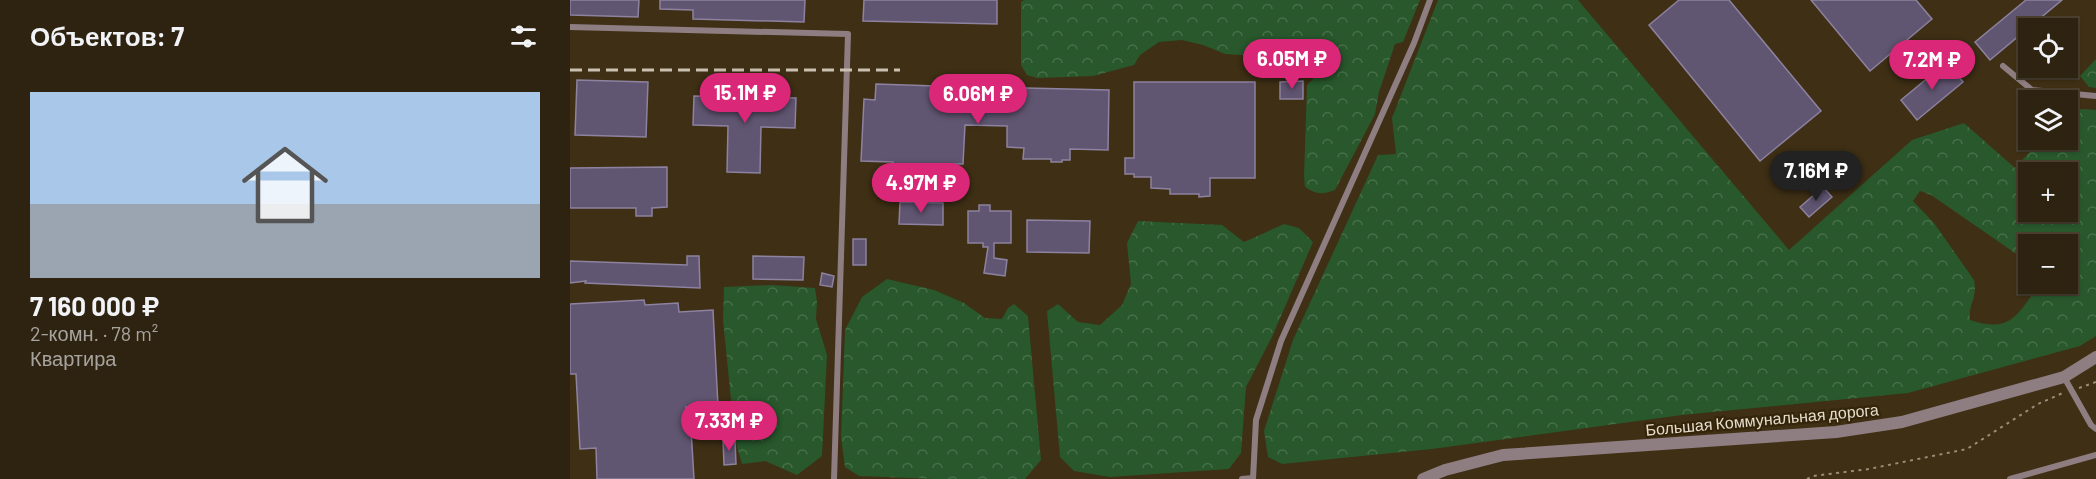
<!DOCTYPE html>
<html lang="ru">
<meta charset="utf-8">
<style>
:root{--surface:#2e2310;--page:#362b19;--text:#f1f3f6;--muted:#a7a49f;--line:#494030;--accent:#db2777}
body{margin:0;font-family:Barlow,sans-serif;background:var(--page);color:var(--text);height:100vh;display:flex;flex-direction:column;font-size:22px;white-space:nowrap}
*{box-sizing:border-box;margin:0}
p{font-size:20px;color:var(--muted)}
.icon{flex:none;width:33px;height:33px;fill:none;stroke:currentColor;stroke-width:2;stroke-linecap:round;stroke-linejoin:round}
.map{position:relative;flex:1;overflow:hidden}
.side{display:flex;flex-direction:column;background:var(--surface);width:570px}
.side>*{flex:none}
.fabs{position:absolute;left:1448px;top:18px;display:grid;gap:12px}
.fabs a{display:grid;place-items:center;width:60px;height:60px;border-radius:0px;background:var(--surface);box-shadow:0 2px 4px #0004,0 0 0 2px var(--line);font-size:30px}
.price{position:absolute;translate:-50% -51px;padding:0 14px;border-radius:21px;background:var(--accent);color:#fff;font-size:20px;line-height:39px;filter:drop-shadow(0 2px 3px #0008)}
.price::after{content:'';position:absolute;left:50%;top:36px;width:18px;height:14px;margin-left:-9px;background:inherit;clip-path:polygon(0 0,100% 0,50% 100%)}
.price.current{background:#222;color:#fff}
ul{padding:0;list-style:none}
li{display:grid;align-content:center;gap:12px;height:318px;padding:0 30px}
li span{display:grid;place-items:center;height:186px;border-radius:0px;color:#555}
li>.icon{margin-inline-start:auto}
span .icon{width:108px;height:108px;fill:#fffc;stroke-width:1}
li b{font-size:26px}
h2{display:flex;justify-content:space-between;align-items:center;height:72px;padding:0 30px;font-size:26px}
main{display:flex;flex:1;min-height:0}
.map>svg:first-child{display:block}
.forest{fill:url(#forest-crowns);fill-rule:evenodd}
.building{fill:#615672;stroke:#8d829f;stroke-width:1.5}
.lines{fill:none;stroke-linecap:round;stroke-linejoin:round}
.path{stroke:#9a8e7a;stroke-width:2;stroke-dasharray:3 4.5;stroke-linecap:butt}
.lane{stroke:#8e7d81;stroke-width:6}
.street{stroke:#8e7d81;stroke-width:12}
.rail{stroke:#cbc1b0;stroke-width:3;stroke-dasharray:12 6;stroke-linecap:butt}
.labels{text-anchor:middle;dominant-baseline:central;stroke-width:4.5;stroke-linejoin:round;paint-order:stroke}
.street-label{font-size:16px;fill:#e5dccc;stroke:#34250a}
</style>
<main>
<section class="side">
<h2>Объектов: 7<svg class="icon" aria-label="filters" viewBox="0 0 24 24"><path d="M4 7h16M4 17h16"/><circle cx="9" cy="7" r="2"/><circle cx="15" cy="17" r="2"/></svg></h2>
<ul>
<li><span style="background:linear-gradient(#a9c7e8 60%,#9aa5b1 0)"><svg class="icon" aria-label="home" viewBox="0 0 24 24"><path d="M3 11l9-7 9 7M6 9v11h12V9"/></svg></span><div><b>7 160 000 ₽</b><p>2-комн. · 78 m²</p><p>Квартира</p></div></li>
</ul>
</section>
<div class="map">
<svg width="1526" height="479" viewBox="0 0 1526 479">
<defs>
<pattern id="forest-crowns" width="20" height="18" patternUnits="userSpaceOnUse" patternTransform="scale(1.5)"><rect width="20" height="18" fill="#28582c"/><path d="M2 6a3 3 0 1 1 6 0M12 15a3 3 0 1 1 6 0" fill="none" stroke="#476f49"/></pattern>
</defs>
<rect width="100%" height="100%" fill="#3e2f15"/>
<path class="forest" d="M454 0H850L833 42 825 44 809 92 805 114 765 190C752 195 745 194 735 187L734 176 737 85 747 75 745 63 735 59 655 54 633 45 612 40 589 42 570 55 564 65 523 76 467 78 457 75 451 65V2Z
M868 0H1008L1219 250 1342 140 1394 123 1445 168 1471 140H1497V113L1512 109 1526 110V336L1510 346 1338 393 1112 415 862 449 712 464 698 457 694 431 723 340 808 155 826 154 822 118ZM1497 172V212H1458V172ZM1350 191 1361 195 1458 262V244H1497V284H1467V288C1446 317 1439 333 1400 320 1398 303 1408 298 1404 280L1364 223 1343 201Z
M1526 59V88L1519 87 1510 76Z
M568 221 652 225 674 242 714 224 729 228 743 242 702 337 676 387 671 453 659 469 540 477 504 471 490 457 477 311 488 304 508 322 530 325 552 305 561 284 557 243Z
M317 279 364 290 394 303 415 318 432 319 438 308 444 304 458 316 471 460 455 479H365L289 476 275 467 271 437 275 330 292 297Z
M202 285 245 288 247 302 246 319 257 355 252 456 227 475 195 461 172 464 165 440 153 320 154 287Z"/>
<path class="building" d="M0 0H69L68 17 0 15Z
M90 0H235L234 22 123 19V10L90 9Z
M294 0H427V24L293 21Z
M1109 0H1159L1251 111 1190 161 1079 25Z
M1241 0H1346L1362 19 1300 71Z
M1456 0H1492L1420 60 1405 42Z
M1377 62 1393 82 1347 120 1331 100Z
M7 80 78 82 76 137 5 135Z
M733 81V99H710V82Z
M564 82H685V178H640V196L629 197V194H600V189L581 188V177H564V174H555V158H564Z
M306 84 396 87 395 101 415 102V87L539 90 538 150 500 149V160H492V162H481V159H453L454 148 437 147V126L395 125 393 164H374L373 181 322 179 323 162 291 161 294 99 305 100Z
M124 96 226 98 225 128 191 127 190 173 157 172 158 126 123 125Z
M97 167V207L82 208V216H66V208H0V168Z
M1253 187 1262 197 1239 217 1230 207Z
M330 202 373 203V225L329 224Z
M409 205H420V211H441V243H424V258L437 260 435 276 414 273 418 247H413V243H398V211H409Z
M457 220 520 221 519 253 457 252Z
M283 239H296V265H283Z
M117 256H129L130 288 15 283 16 281 0 283V261L117 265Z
M183 256 234 257 233 280 183 279Z
M252 273 264 276 262 287 250 285Z
M74 300 75 305 108 303 109 312 143 310 148 406 116 407 117 429H121L124 479H27L26 448 10 449 6 374H0V304Z
M153 440H165L166 464 154 465Z"/>
<g class="lines">
<path class="path" d="M1509 388 1526 382
M1237 479 1243 476 1299 469 1397 449 1468 404 1495 392"/>
<path class="lane" d="M0 27 278 34 264 479
M1433 66 1462 90 1526 96
M1494 377 1521 425 1526 429
M672 479 683 478
M683 479 686 420 711 341 844 43 860 0
M1440 479 1526 455"/>
<path class="street" d="M853 479 875 470 933 455 1266 432 1332 422 1494 377 1526 357"/>
<path class="rail" d="M0 70H330"/>
</g>
<g class="labels">
<g class="street-label">
<text transform="translate(1192 419) rotate(-5)">Большая Коммунальная дорога</text>
</g>
</g>
</svg>
<div class="fabs">
<a><svg class="icon" aria-label="locate" viewBox="0 0 24 24"><circle cx="12" cy="12" r="6"/><path d="M12 2v4M12 18v4M2 12h4M18 12h4"/></svg></a>
<a><svg class="icon" aria-label="layers" viewBox="0 0 24 24"><path d="M12 4l9 5-9 5-9-5zM3 14l9 5 9-5"/></svg></a>
<a>+</a>
<a>−</a>
</div>
<b class="price" style="left:722px;top:90px">6.05M ₽</b>
<b class="price" style="left:1362px;top:91px">7.2M ₽</b>
<b class="price" style="left:175px;top:124px">15.1M ₽</b>
<b class="price" style="left:408px;top:125px">6.06M ₽</b>
<b class="price current" style="left:1246px;top:202px">7.16M ₽</b>
<b class="price" style="left:351px;top:214px">4.97M ₽</b>
<b class="price" style="left:159px;top:452px">7.33M ₽</b>
</div>
</main>
